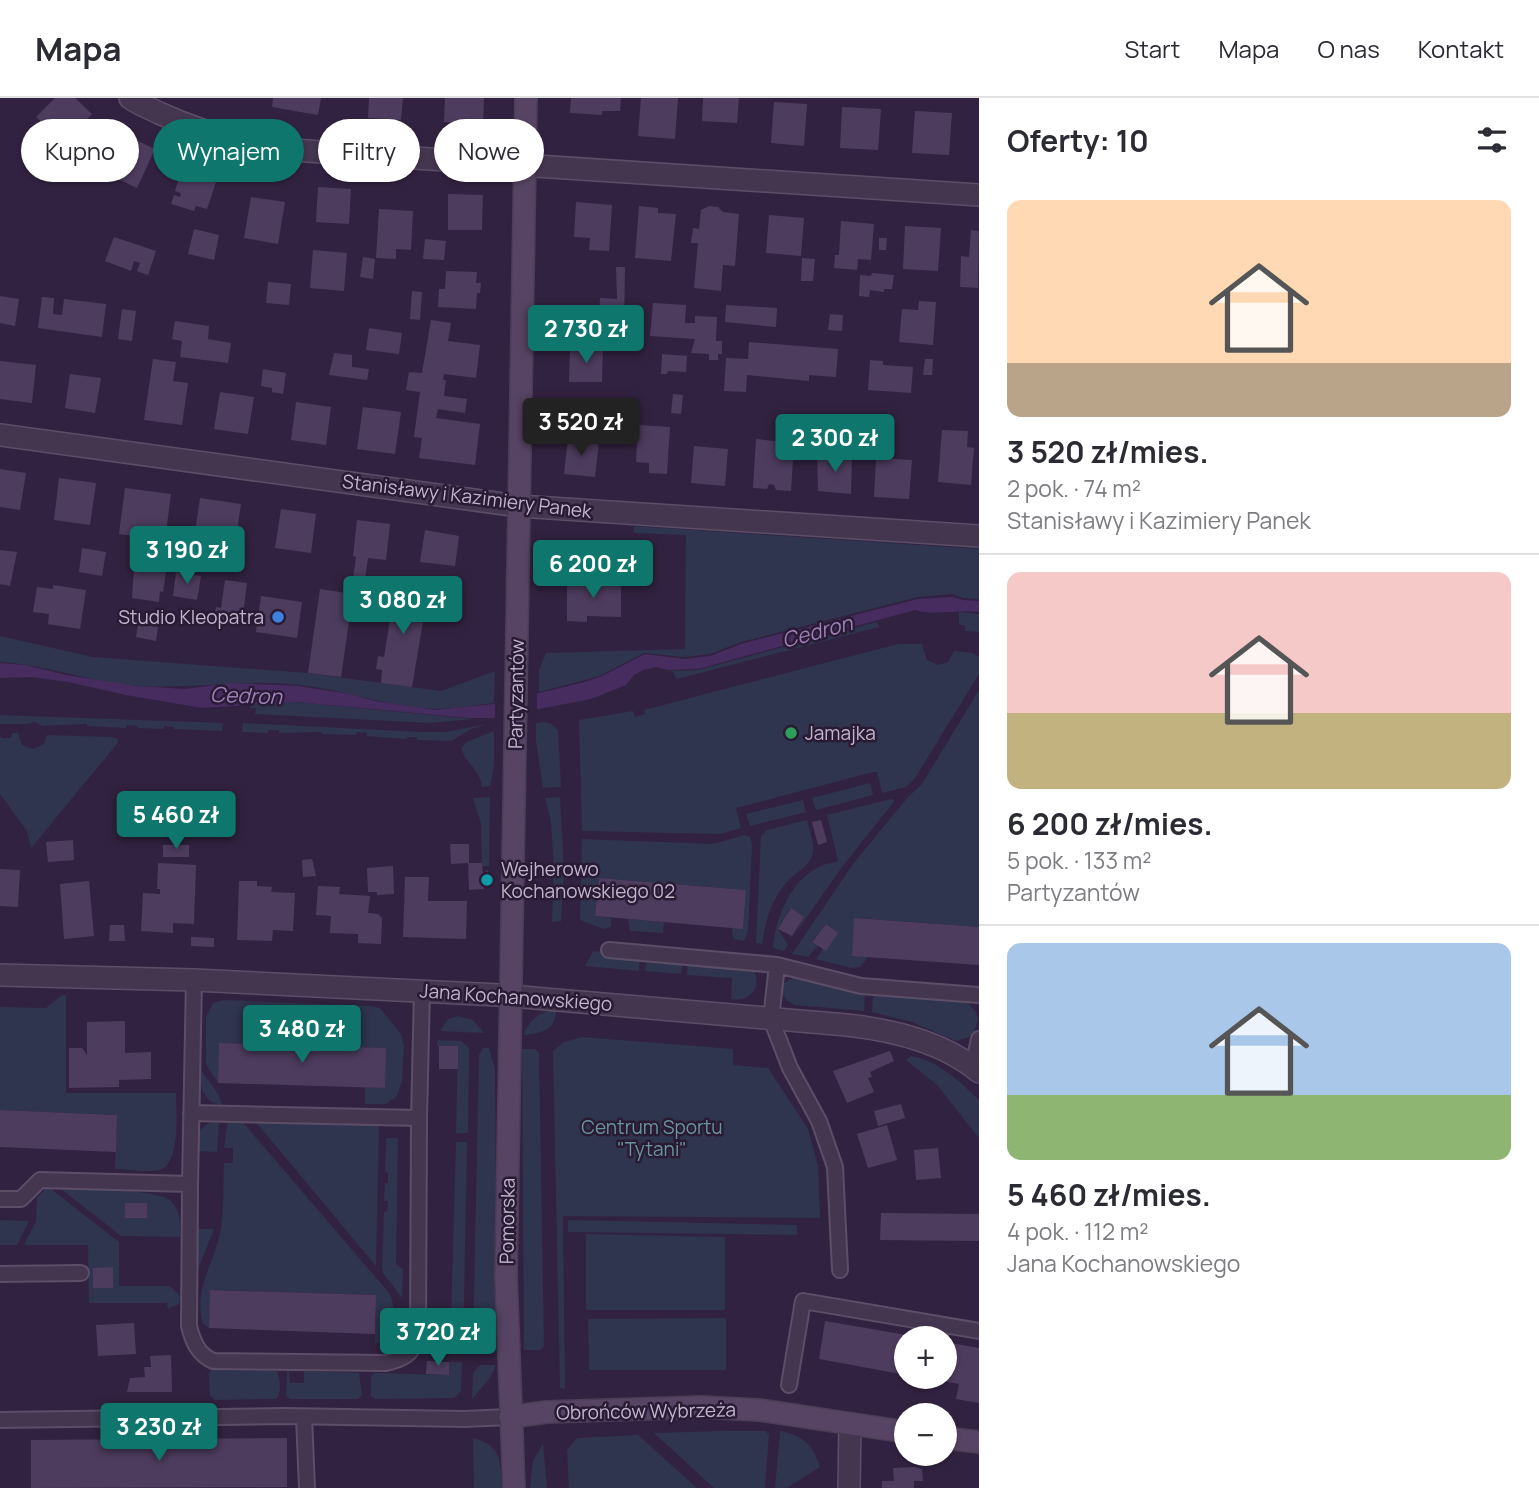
<!DOCTYPE html>
<html lang="pl">
<meta charset="utf-8">
<style>
:root{--surface:#fff;--page:#f7f7f7;--text:#2b2b33;--muted:#7c7c81;--line:#e1e1e2;--accent:#0f766e}
body{margin:0;font-family:Manrope,sans-serif;background:var(--page);color:var(--text);height:100vh;display:flex;flex-direction:column;font-size:26px;white-space:nowrap}
*{box-sizing:border-box;margin:0}
p{font-size:23px;color:var(--muted)}
.icon{flex:none;width:38px;height:38px;fill:none;stroke:currentColor;stroke-width:2;stroke-linecap:round;stroke-linejoin:round}
.map{position:relative;flex:1;overflow:hidden}
.details{display:flex;flex-direction:column;background:var(--surface);width:560px}
.details>*{flex:none}
.banner{position:absolute;left:21px;top:21px;width:665px;height:63px;display:flex;gap:14px}
.tools{position:absolute;left:894px;top:1228px;display:grid;gap:14px}
.tools a{display:grid;place-items:center;width:63px;height:63px;border-radius:50%;background:var(--surface);box-shadow:0 2px 5px #0004;font-size:35px}
.price{position:absolute;translate:-50% -60px;padding:0 16px;border-radius:7px;background:var(--accent);color:#fff;font-size:23px;line-height:46px;filter:drop-shadow(0 2px 4px #0008)}
.price::after{content:'';position:absolute;left:50%;top:42px;width:21px;height:16px;margin-left:-10px;background:inherit;clip-path:polygon(0 0,100% 0,50% 100%)}
.price.current{background:#222;color:#fff}
ul{padding:0;list-style:none}
li{display:grid;align-content:center;gap:14px;height:371px;padding:0 28px}
li+li{border-top:2px solid var(--line)}
li span{display:grid;place-items:center;height:217px;border-radius:14px;color:#555}
li>.icon{margin-inline-start:auto}
span .icon{width:126px;height:126px;fill:#fffc;stroke-width:1}
li b{font-size:30px}
h2{display:flex;justify-content:space-between;align-items:center;height:84px;padding:0 28px;font-size:30px}
.pill{padding:0 24px;border-radius:32px;background:var(--surface);box-shadow:0 2px 5px #0004;font-size:24px;line-height:63px}
.pill.current{background:var(--accent);color:#fff}
header{display:flex;align-items:center;gap:42px;box-sizing:border-box;height:98px;padding:0 35px;background:var(--surface);border-bottom:2px solid var(--line)}
header strong{font-size:33px}
nav{display:flex;gap:38px;margin-inline-start:auto;font-size:24px}
main{display:flex;flex:1;min-height:0}
.map>svg:first-child{display:block}
.green{fill:#2f344f}
.water{fill:#472c5f}
.pier{fill:#322241}
.building{fill:#4e3c5f}
.lines{fill:none;stroke-linecap:round;stroke-linejoin:round}
.lane-casing{stroke:#5d4e68;stroke-width:18}
.street-casing{stroke:#5d4e68;stroke-width:24}
.secondary-casing{stroke:#4b3d56;stroke-width:24}
.lane{stroke:#453650;stroke-width:14}
.street{stroke:#453650;stroke-width:21}
.secondary{stroke:#574464;stroke-width:21}
.shop-dot{fill:#3f7fe0;stroke:#2a1b35;stroke-width:2.5}
.leisure-dot{fill:#2e9e5b;stroke:#2a1b35;stroke-width:2.5}
.culture-dot{fill:#0f9aa8;stroke:#2a1b35;stroke-width:2.5}
.labels{text-anchor:middle;dominant-baseline:central;stroke-width:5;stroke-linejoin:round;paint-order:stroke}
.street-label{font-size:19px;fill:#c1b3cb;stroke:#2a1b35}
.poi-label{font-size:19px;fill:#c1b3cb;stroke:#2a1b35;text-anchor:start}
.park-label{font-size:19px;fill:#68949e;stroke:#2a1b35}
.water-label{font-size:21px;font-style:italic;fill:#9e80b9;stroke:#2a1b35}
</style>
<header>
<strong>Mapa</strong>
<nav><a>Start</a><a>Mapa</a><a>O nas</a><a>Kontakt</a></nav>
</header>
<main>
<div class="map">
<svg width="979" height="1390" viewBox="0 0 979 1390">
<rect width="100%" height="100%" fill="#322241"/>
<path class="green" d="M634 428 979 451V501L963 500 952 496 918 499 741 544 710 556 684 559 644 555 600 578 539 594V572L546 555 685 551 686 437 634 435Z
M959 514 979 516V534L965 533V528L959 526Z
M877 524 879 529 677 581 672 573 698 572Z
M0 538 93 559 308 575 441 593 495 573 494 605C475 607 455 611 436 611 392 610 345 592 300 587 247 581 194 591 141 588 93 585 48 567 0 564Z
M898 546H922L927 562 938 567 948 564 954 553 973 555 979 559V576L915 680 906 689 882 695 877 674H873L736 710 741 730 720 736 582 733 579 622 633 613 635 619 645 616 644 612Z
M979 592V829L855 820 852 857 868 859 860 869 851 870 816 861 823 851 826 826 812 843 818 848 808 859 792 856 853 766 907 700 922 686Z
M295 604 473 621 431 625 255 616 256 610H250L251 607Z
M0 617 223 625 222 633 174 631V629L164 628V631L138 630V628L127 627 126 630 87 628V626L42 628 35 624 26 626H0Z
M544 624 551 626 558 632 561 689 543 690 536 643V625Z
M243 625 421 634H446L487 626 471 631 451 643 417 642V639H407L406 641 367 638V635L357 634 356 637 322 636V634L279 635V632H268V635L242 634Z
M494 633V667L490 688 482 689C480 672 466 666 461 650L467 644Z
M0 635 1 640H11L12 635H18L22 647 33 651 44 646 47 637 113 639 118 641 117 646 31 750 27 733 0 696Z
M870 685 873 697 816 712 812 700Z
M490 699 489 768H482L481 725 473 700Z
M560 699 564 772 561 823 552 824 554 772 551 724 545 700Z
M891 701 894 702 893 705 842 769 793 839 804 819 790 811 778 831 788 847 784 853 773 850C775 821 790 784 817 770 823 766 832 765 838 763L827 717Z
M803 702 806 714 750 728 746 716Z
M807 722C809 732 815 746 813 755 810 768 795 775 787 784 770 803 766 823 762 846L756 845 761 738 767 732Z
M745 737 750 739 752 746 748 834 744 843 733 841 732 830H743L746 792 599 780 595 818 611 820V829L603 831 580 822 582 741 713 746Z
M628 821 664 824 663 835 630 833Z
M593 853 640 858 639 873 585 868Z
M647 858 683 862 681 876 645 873Z
M688 862 751 868C764 885 753 905 731 901L732 880 687 877Z
M795 879 865 894 864 913 795 907C784 902 780 896 784 885Z
M873 895 954 900 967 904 976 914 978 921 974 935 969 939 956 943 912 924 872 914Z
M62 897H66V995H176C176 1013 181 1067 159 1072 146 1075 128 1071 115 1071L117 1017 0 1012V909L46 910Z
M223 902 369 908 380 910 401 936 404 947 402 983 397 998 386 1006H365V989L385 990V950L220 945 218 985 206 966V919L213 905Z
M556 911C556 933 542 935 524 937 529 921 539 915 556 911Z
M458 918 473 922 484 935 440 933 448 921Z
M582 939 733 951V967L768 970 808 1031 818 1068 820 1120 563 1118 565 1291 560 1290 553 953 564 944Z
M438 942 461 943 469 950 468 1035H456L458 948H437Z
M483 950H489L495 971 497 1252H480L473 1245 479 957Z
M522 951H535L539 955 544 1248 540 1252H524Z
M911 958C937 962 961 984 979 1002V1040L937 987 906 962Z
M200 971 219 997 222 1007C203 1004 199 988 200 971Z
M231 1022H241L390 1196C396 1213 400 1246 375 1245L376 1197 211 1192 209 1230 203 1226C193 1189 215 1165 221 1131 224 1110 223 1087 224 1065H233V1050H224L227 1027Z
M219 1023 217 1054 195 1053C197 1036 200 1025 219 1023Z
M255 1023 379 1026 376 1168Z
M386 1040H398L396 1166 403 1171 402 1200 383 1175 382 1170 384 1114 387 1113 388 1103H384L385 1085H388V1075L385 1074Z
M456 1044H467L463 1256H450Z
M46 1090 51 1091 119 1144V1188H170L180 1198 179 1206 168 1211 167 1205H89L88 1147H24L36 1123 37 1100Z
M61 1091C84 1092 156 1090 171 1103 181 1113 180 1126 180 1139L121 1138Z
M0 1122 29 1123 17 1147H0Z
M568 1122 797 1127V1137L568 1134Z
M194 1131H214L194 1181Z
M586 1136 725 1139V1212H586Z
M726 1220V1272H589L588 1221Z
M449 1264H462L461 1293 454 1300 376 1301 371 1298V1279L374 1275 448 1277Z
M480 1267H496L490 1280 472 1301 473 1275Z
M212 1271 277 1273C280 1280 282 1295 276 1301L215 1302 210 1298 209 1275Z
M287 1273H289L290 1285H304V1273L359 1275 362 1297 358 1301H290L286 1298Z
M721 1333H765L769 1336 765 1390H714L654 1335Z
M780 1333C803 1337 813 1347 820 1369L787 1390H775Z
M638 1337 697 1390H569L567 1352 577 1340Z
M473 1340C503 1348 500 1364 502 1390H474Z
M543 1346 547 1390H530L533 1363Z"/>
<path class="water" d="M953 499 963 502 979 503V514C958 511 935 518 915 512L698 571 668 572 656 569 643 572 634 577 626 587 591 601 493 620H469L296 604 202 610 126 597 68 584 31 579 0 580V565L26 567 66 577 137 588 185 591 232 585 298 588 350 596 375 603 436 612 493 606 585 584 602 578 645 556 684 561 710 558 744 545 918 501Z"/>
<path class="pier" d="M537 592V615L495 623V602Z"/>
<path class="building" d="M55 0H75L92 16 64 45 36 19Z
M273 0H321L318 17 272 9Z
M369 0H403L401 22 368 20Z
M445 0H484L483 26 444 24Z
M571 0H621L620 13H602V17L570 15Z
M641 0H678L675 41 638 38Z
M703 0H739L737 25 702 23Z
M774 4 807 6 804 48 771 45Z
M842 9 881 11 878 52 840 50Z
M915 13 952 15 949 57 912 55Z
M121 35 155 51 137 90 103 74Z
M185 61 220 72 207 111 196 108 194 113 171 106 174 97 180 99 181 95 175 93Z
M318 89 351 91 349 126 316 124Z
M448 96 483 97 482 132H448Z
M251 99 285 104 278 146 244 140Z
M576 104 612 107 609 153 589 152 590 140 574 139Z
M639 108 658 110V115L676 116 671 163 635 160Z
M709 108 718 109 723 114 739 116 735 168 723 167 721 193 694 190 698 145H691L693 130 699 131 701 112Z
M379 111 413 113 411 152 396 151V161L376 160Z
M769 117 804 120 801 158 766 155Z
M841 123 874 126 871 162 858 161 857 172 834 170 835 157H839Z
M905 128 941 130 938 173 903 171Z
M194 131 219 137 214 162 188 156Z
M971 132 979 133 978 190 960 189 961 158 969 159Z
M114 139 156 153 148 177 137 173 140 165 134 163 131 173 105 163Z
M879 140H887L886 152H879Z
M425 141 446 143 444 162 423 161Z
M313 152 347 155 344 193 310 190Z
M363 159 375 161 373 181 360 179Z
M802 160 815 161 813 183H801Z
M616 169H625L624 228H603L604 218H599L600 200 617 201Z
M446 173 477 174 476 185H481L480 195H477L476 211 438 209 439 191H445Z
M872 175 894 177 892 191H884V194L870 192 869 199 859 198 860 177 871 178Z
M268 184 291 186 289 207 266 205Z
M412 193 422 194 420 222 410 221Z
M0 198 19 201 15 228 0 225Z
M42 199 54 200 53 216 62 217 64 201 106 206 102 239 38 230Z
M919 203 936 204 933 247 899 244 902 211 918 212Z
M653 205 686 207 685 225H695V218L717 219 716 243H722V256H718V262H709V256L691 255 695 241 650 238Z
M726 207 777 210 776 229 725 224Z
M122 211 136 213 132 243 118 241Z
M830 216 843 217 842 233 828 232Z
M431 222 451 225 448 243 480 247 476 280 444 276 443 282H446L444 298 467 301 465 315 438 311 436 320 480 326 475 367 419 360 422 340 414 339 420 294 406 292 409 274 422 275Z
M175 223 209 228 208 241 231 245 228 265 180 259 182 243 172 241Z
M369 230 402 235 399 256 366 252Z
M612 237H625V252H612Z
M749 244 838 251 836 279 809 277V283L747 277 746 294 724 293 726 260 748 261Z
M584 248 603 249 602 284H569L570 250 584 251Z
M334 255 352 257V269L369 271 367 282 329 277Z
M662 256 687 258 686 274 668 273 667 276H661Z
M153 261 176 264 173 283 188 285 182 327 144 322Z
M925 261H933L932 277H923Z
M870 262 883 263V267L913 269 911 295 868 292Z
M0 263 36 267 32 305 0 301Z
M263 271 286 275 283 296 272 294V290L261 288Z
M70 276 101 280 95 315 65 310Z
M220 294 254 299 248 336 214 331Z
M673 296 683 297 681 316 671 315Z
M296 304 331 309 326 347 291 342Z
M363 309 401 314 395 356 357 351Z
M592 311H601L600 319 609 318V311H622V319H613L612 339H600V319L591 318Z
M638 327 670 329 667 376 649 375V365L636 364Z
M942 332 968 333 967 349 974 350 971 387 938 384Z
M568 340 599 343 595 379 564 376Z
M756 341 794 345 791 393 776 392 774 387 769 386 767 391 753 390Z
M694 348 728 351 725 388 691 385Z
M817 356 852 358 851 396 818 393Z
M876 360 912 362 909 401 874 399Z
M0 371 26 375 20 412 0 409Z
M59 380 96 385 90 427 54 422Z
M125 390 171 396 165 442 119 436Z
M200 400 241 406 235 447 218 444 217 452 193 448Z
M281 411 316 416 311 455 275 450Z
M357 422 390 426 386 462 368 460 365 481 353 480 356 459 353 458Z
M425 432 459 438 455 468 420 464Z
M82 450 106 454 102 478 79 474Z
M0 452 17 454 10 488 0 486Z
M134 470 166 474 163 494 160 493 159 504 132 500Z
M176 474 201 478 197 502 173 498Z
M397 478 412 481 411 489 418 490 416 505 426 506 412 589 381 585 382 572 376 571 378 558 384 559Z
M225 482 247 485 243 517 237 516V523L214 520 216 509 221 510Z
M567 482 621 483V519L587 518V524L567 523Z
M53 487 86 492 80 531 48 526 49 516 33 514 37 489 53 491Z
M320 491 353 496 341 579 308 575Z
M261 498 302 504 297 540 256 534Z
M138 526 158 529 156 543 136 539Z
M821 722 827 744 818 747 812 724Z
M73 742 74 762 48 764 46 744Z
M450 746H469V765H482L484 791 469 792 468 765 451 766Z
M163 747H189V759H163Z
M312 761 316 778 303 779 302 762Z
M158 765 196 767 194 826 173 825V835L141 833 143 795 160 796V791H157Z
M393 768 394 796 377 797V794H368L367 770Z
M0 771 20 772 18 809 0 808Z
M487 772 490 776V789H484V776Z
M405 779H429L428 803H467L466 841 403 839Z
M599 780 746 792 743 831 595 818Z
M89 783 94 838 64 841 60 786Z
M239 783H257V788L272 789 271 794 295 795 293 833 273 832 272 843 237 842Z
M318 788 340 789 339 796 370 798 368 815 378 816 382 820 381 846 358 845V836L330 835 331 818 316 817Z
M791 810 804 819 792 838 778 831Z
M854 820 979 829V867L852 858Z
M826 826 838 835 826 853 812 844Z
M110 827H124L125 843H109Z
M191 839 214 840V849L191 848Z
M125 923V955L151 954V981L119 982V989L69 990V950H82L87 957V924Z
M219 945 386 950 385 990 218 985Z
M439 948H458V971H439Z
M890 953 894 963 870 974 872 979 868 980 874 994 847 1005 833 973Z
M901 1006 905 1020 878 1028 874 1013Z
M0 1012 117 1017 116 1054 0 1049Z
M887 1027 897 1062 868 1070 857 1036Z
M938 1050 941 1080 916 1082 914 1052Z
M125 1105H147V1120H125Z
M881 1115 979 1116V1143L880 1142Z
M113 1169V1190H93V1170Z
M210 1192 376 1197 375 1236 209 1230Z
M825 1223 918 1239 906 1241V1277L819 1261Z
M134 1225 136 1256 98 1258 96 1227Z
M945 1244 979 1250V1305L956 1301 959 1286 930 1281 945 1279Z
M171 1257 172 1294H127L130 1280 145 1279 144 1269H151L150 1258Z
M427 1263 449 1264V1277L426 1276Z
M287 1340V1389L31 1390V1342Z
M914 1369 922 1371 923 1383H914V1390H882V1383H894L893 1370Z"/>
<g class="lines">
<defs>
<path id="lane" d="M609 852 777 867 861 888 979 897
M777 867 771 921 790 970 819 1023 835 1069 840 1172
M973 969 979 941
M191 1015 419 1020
M190 1086 189 1228C193 1244 198 1256 213 1263L386 1265C403 1261 411 1257 418 1241L419 1020 422 893
M0 1101H21L40 1082 190 1086 194 882
M0 1176 81 1175
M789 1287 803 1203 979 1233
M304 1319 307 1390
M0 1322 284 1318 464 1321 510 1319"/>
<path id="street" d="M130 0C138 6 149 10 159 15 202 35 246 46 292 52L979 97
M0 337 519 408 979 438
M0 877 194 882 499 897 847 927C892 932 944 944 979 974
M849 1390 850 1327"/>
<path id="secondary" d="M510 1319 547 1314 702 1309 759 1312 906 1334
M945 1340 979 1344
M514 1390 506 1178 526 0"/>
</defs>
<use href="#lane" class="lane-casing"/>
<use href="#street" class="street-casing"/>
<use href="#secondary" class="secondary-casing"/>
<use href="#lane" class="lane"/>
<use href="#street" class="street"/>
<use href="#secondary" class="secondary"/>
</g>
<circle class="shop-dot" cx="278" cy="519" r="7"/>
<circle class="leisure-dot" cx="791" cy="635" r="7"/>
<circle class="culture-dot" cx="487" cy="782" r="7"/>
<g class="labels">
<g class="street-label">
<text transform="translate(467 398) rotate(7)">Stanisławy i Kazimiery Panek</text>
<text transform="translate(516 596) rotate(-89)">Partyzantów</text>
<text transform="translate(516 899) rotate(4)">Jana Kochanowskiego</text>
<text transform="translate(507 1123) rotate(-89)">Pomorska</text>
<text transform="translate(646 1313) rotate(-1)">Obrońców Wybrzeża</text>
</g>
<g class="poi-label">
<text x="264" y="519" text-anchor="end">Studio Kleopatra</text>
<text x="805" y="635">Jamajka</text>
<text x="501" y="771">Wejherowo<tspan x="501" dy="22">Kochanowskiego 02</tspan></text>
</g>
<g class="park-label">
<text x="652" y="1029">Centrum Sportu<tspan x="652" dy="22">"Tytani"</tspan></text>
</g>
<g class="water-label">
<text transform="translate(817 533) rotate(-15)">Cedron</text>
<text transform="translate(246 597) rotate(2)">Cedron</text>
</g>
</g>
</svg>
<div class="tools">
<a>+</a>
<a>−</a>
</div>
<b class="price" style="left:586px;top:267px">2 730 zł</b>
<b class="price current" style="left:581px;top:360px">3 520 zł</b>
<b class="price" style="left:835px;top:376px">2 300 zł</b>
<b class="price" style="left:187px;top:488px">3 190 zł</b>
<b class="price" style="left:593px;top:502px">6 200 zł</b>
<b class="price" style="left:403px;top:538px">3 080 zł</b>
<b class="price" style="left:176px;top:753px">5 460 zł</b>
<b class="price" style="left:302px;top:967px">3 480 zł</b>
<b class="price" style="left:438px;top:1270px">3 720 zł</b>
<b class="price" style="left:159px;top:1365px">3 230 zł</b>
<div class="banner">
<a class="pill">Kupno</a>
<a class="pill current">Wynajem</a>
<a class="pill">Filtry</a>
<a class="pill">Nowe</a>
</div>
</div>
<section class="details">
<h2>Oferty: 10<svg class="icon" aria-label="filters" viewBox="0 0 24 24"><path d="M4 7h16M4 17h16"/><circle cx="9" cy="7" r="2"/><circle cx="15" cy="17" r="2"/></svg></h2>
<ul>
<li><span style="background:linear-gradient(#ffd9b3 75%,#b9a48a 0)"><svg class="icon" aria-label="home" viewBox="0 0 24 24"><path d="M3 11l9-7 9 7M6 9v11h12V9"/></svg></span><div><b>3 520 zł/mies.</b><p>2 pok. · 74 m²</p><p>Stanisławy i Kazimiery Panek</p></div></li>
<li><span style="background:linear-gradient(#f6c9c9 65%,#c2b280 0)"><svg class="icon" aria-label="home" viewBox="0 0 24 24"><path d="M3 11l9-7 9 7M6 9v11h12V9"/></svg></span><div><b>6 200 zł/mies.</b><p>5 pok. · 133 m²</p><p>Partyzantów</p></div></li>
<li><span style="background:linear-gradient(#a9c7e8 70%,#8fb573 0)"><svg class="icon" aria-label="home" viewBox="0 0 24 24"><path d="M3 11l9-7 9 7M6 9v11h12V9"/></svg></span><div><b>5 460 zł/mies.</b><p>4 pok. · 112 m²</p><p>Jana Kochanowskiego</p></div></li>
</ul>
</section>
</main>
